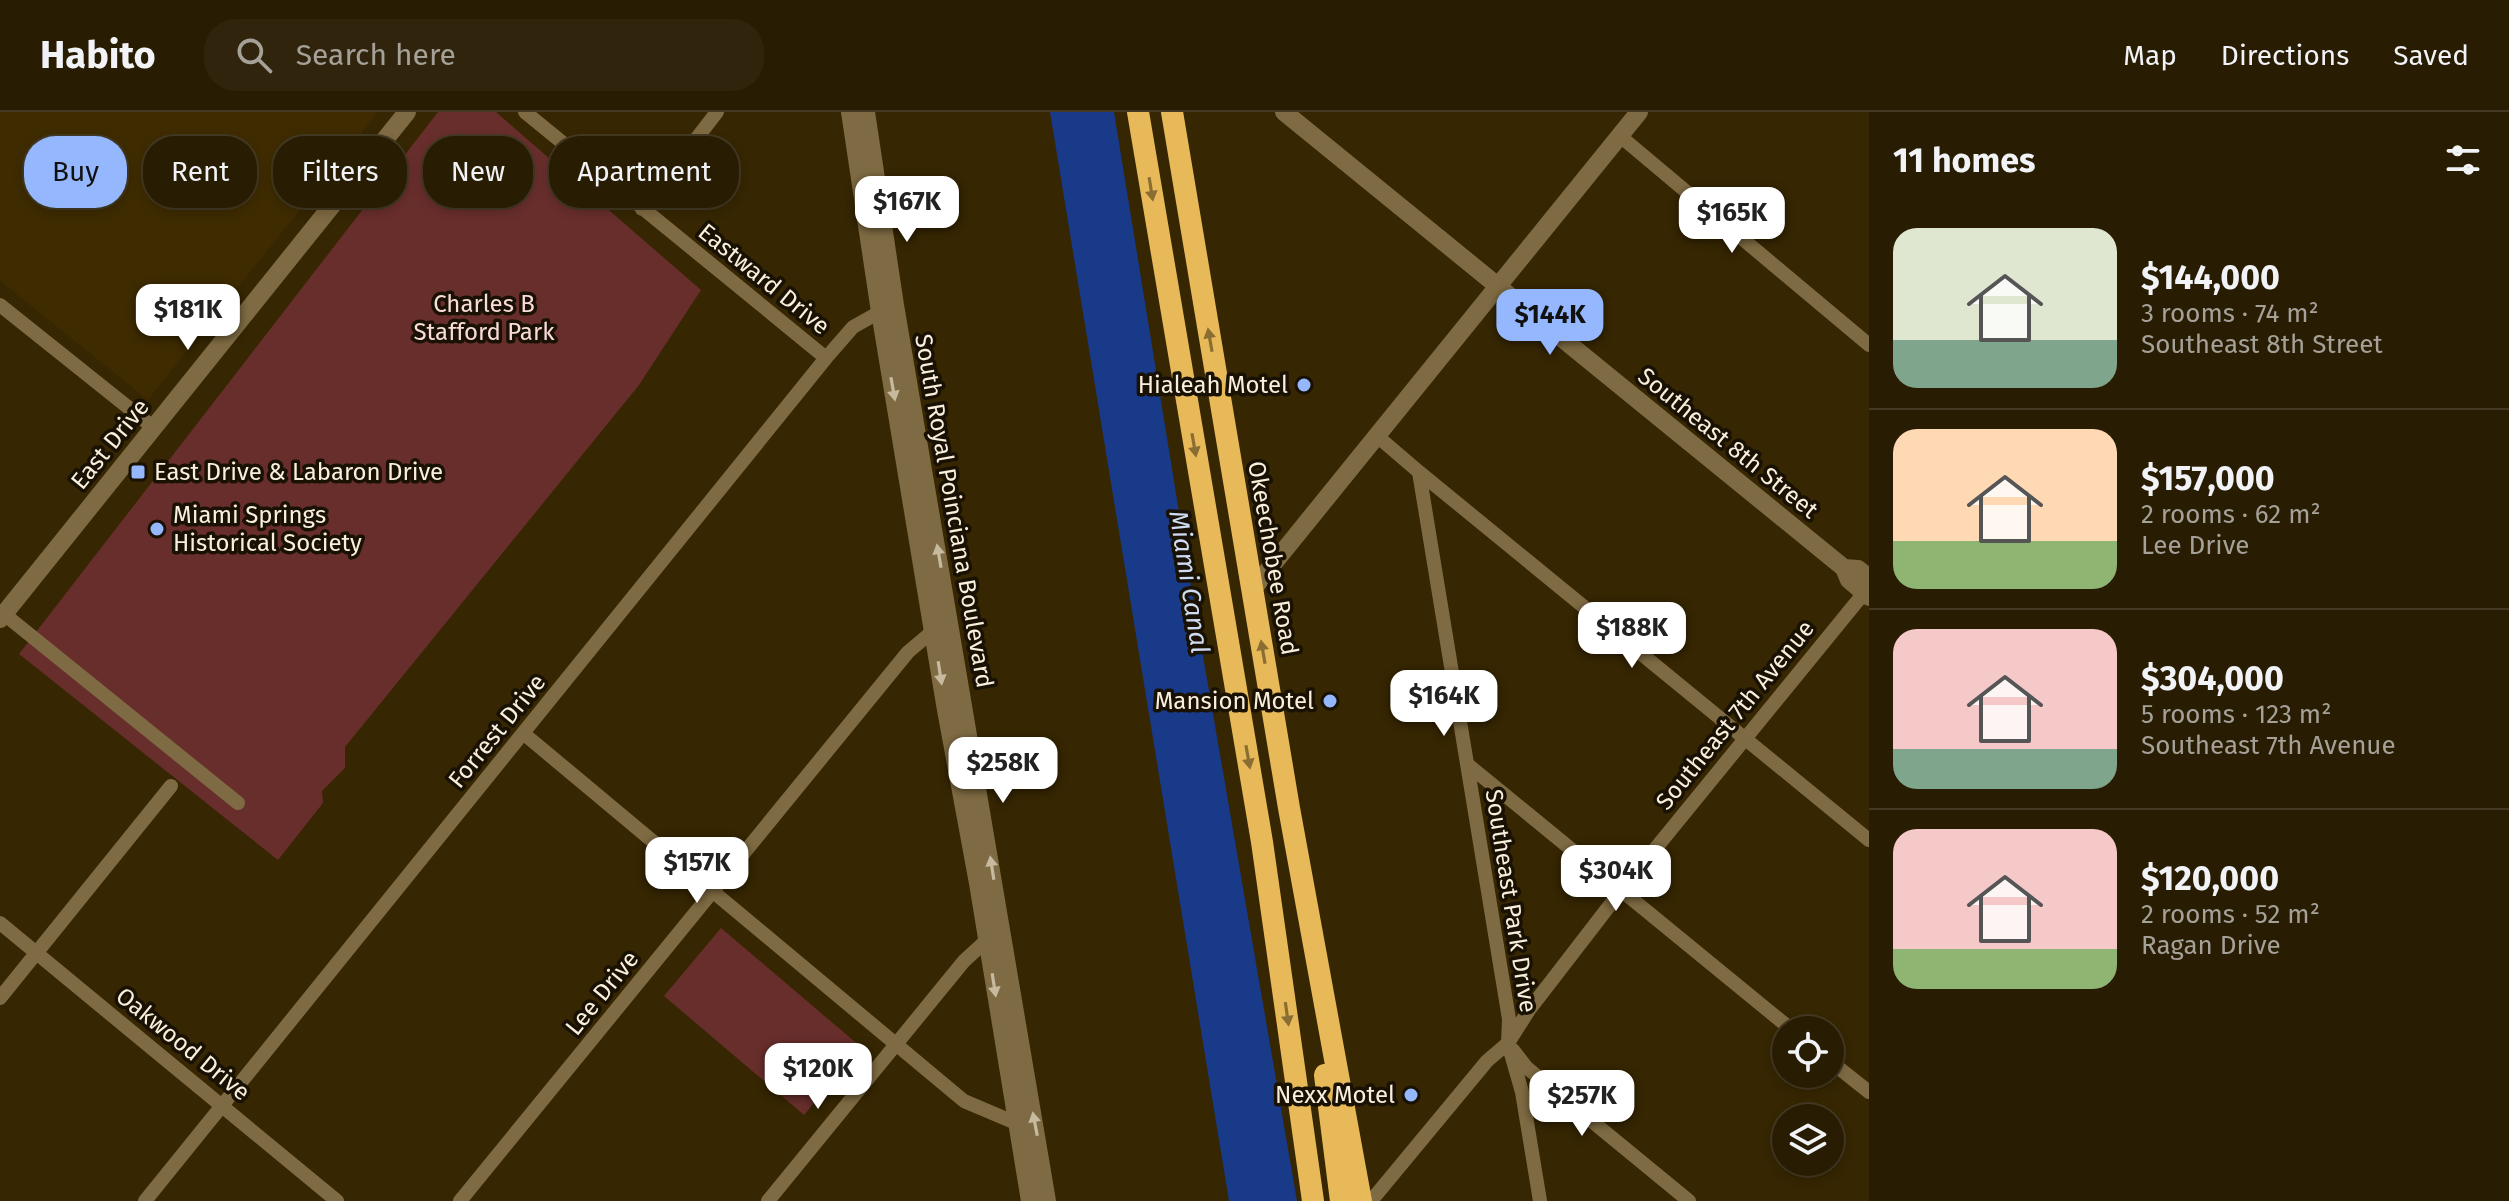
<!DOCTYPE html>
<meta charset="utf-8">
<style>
:root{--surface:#281c02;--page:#30250c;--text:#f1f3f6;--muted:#a5a199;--line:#443a24;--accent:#94b7fd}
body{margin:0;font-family:"Fira Sans",sans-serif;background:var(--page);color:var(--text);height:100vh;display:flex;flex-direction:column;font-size:30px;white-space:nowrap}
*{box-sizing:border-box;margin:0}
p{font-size:26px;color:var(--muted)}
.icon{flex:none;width:44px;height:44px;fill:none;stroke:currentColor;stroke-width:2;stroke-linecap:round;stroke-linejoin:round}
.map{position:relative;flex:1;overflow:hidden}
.panel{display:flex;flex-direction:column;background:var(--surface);width:640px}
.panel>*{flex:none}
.top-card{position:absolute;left:24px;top:24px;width:760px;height:72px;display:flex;gap:16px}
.controls{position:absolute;left:1772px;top:904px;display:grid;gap:16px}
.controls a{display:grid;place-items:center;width:72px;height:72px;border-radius:50%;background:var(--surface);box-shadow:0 4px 12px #0003,0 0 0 2px var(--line);font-size:40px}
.price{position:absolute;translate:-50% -68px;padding:0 18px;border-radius:16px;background:#fff;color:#222;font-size:26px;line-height:52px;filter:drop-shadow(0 2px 4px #0008)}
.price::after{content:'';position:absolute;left:50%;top:48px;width:24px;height:18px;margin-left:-12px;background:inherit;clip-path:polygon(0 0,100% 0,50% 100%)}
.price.active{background:var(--accent);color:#111}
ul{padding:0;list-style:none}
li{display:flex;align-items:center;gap:24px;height:200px;padding:0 24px}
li+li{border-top:2px solid var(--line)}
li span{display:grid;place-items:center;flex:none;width:224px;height:160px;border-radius:24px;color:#555}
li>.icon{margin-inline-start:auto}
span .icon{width:96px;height:96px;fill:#fffc;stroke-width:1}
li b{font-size:34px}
h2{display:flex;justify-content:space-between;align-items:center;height:96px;padding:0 24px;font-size:34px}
.tag{padding:0 28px;border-radius:32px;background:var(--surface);box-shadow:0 4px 12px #0003,0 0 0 2px var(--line);font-size:28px;line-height:72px}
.tag.active{background:var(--accent);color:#111}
header{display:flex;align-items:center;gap:48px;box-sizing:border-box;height:112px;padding:0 40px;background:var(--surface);border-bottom:2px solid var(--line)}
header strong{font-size:38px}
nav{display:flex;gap:44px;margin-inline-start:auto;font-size:28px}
.search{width:560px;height:72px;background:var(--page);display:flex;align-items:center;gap:20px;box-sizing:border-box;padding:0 28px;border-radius:32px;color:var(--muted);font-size:30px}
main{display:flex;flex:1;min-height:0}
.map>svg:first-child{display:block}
.built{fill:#3e2b00}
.green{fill:#682e2c}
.water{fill:#183a88}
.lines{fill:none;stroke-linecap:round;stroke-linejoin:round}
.minor{stroke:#7f6b43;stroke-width:14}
.tertiary{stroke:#7f6b43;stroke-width:18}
.trunk{stroke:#e8b958;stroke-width:22}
.oneway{fill:#8a6d32}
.oneway2{fill:#c8ba9f}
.poi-dot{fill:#94b7fd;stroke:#181104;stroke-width:3}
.labels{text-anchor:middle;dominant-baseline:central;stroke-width:7;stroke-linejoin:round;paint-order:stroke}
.street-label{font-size:24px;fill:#f9efdc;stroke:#181104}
.park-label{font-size:24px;fill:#f9dbd9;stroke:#181104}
.poi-label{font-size:24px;fill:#f9efdc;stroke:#181104;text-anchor:end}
.water-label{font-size:26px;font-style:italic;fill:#cfdbf1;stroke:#181104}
</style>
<header>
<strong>Habito</strong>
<div class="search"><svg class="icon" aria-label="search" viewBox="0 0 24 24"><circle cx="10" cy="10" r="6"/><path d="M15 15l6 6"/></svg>Search here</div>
<nav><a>Map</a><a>Directions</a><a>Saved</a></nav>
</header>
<main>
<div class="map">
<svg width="1869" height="1089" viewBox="0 0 1869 1089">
<rect width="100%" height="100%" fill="#362602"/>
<path class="built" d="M0 0H378L148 288 0 169Z"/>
<path class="green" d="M438 0H496L701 178 639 273 345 635V656L322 679 323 691 278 748 19 542Z
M721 816 861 935 804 1003 664 884Z"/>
<path class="water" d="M1050 0H1114L1193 486 1297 1089H1229Z"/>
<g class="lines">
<path class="minor" d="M525 0 826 246
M1620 24 1869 233
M642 97 717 0
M0 193 154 316
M1377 324 1419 360 1509 907 1508 931 1522 980 1540 1089
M1419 360 1869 728
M4 502 238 691
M523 621 964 989 1016 1011
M1467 652 1792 918
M0 811 337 1089
M0 886 171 674
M1513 938 1527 956 1689 1089
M1830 949 1869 980
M145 1089 826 246 853 215 887 196
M460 1089 908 540 933 519
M768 1089 964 849 987 828
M1371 1089 1487 949 1508 931 1529 898 1620 780 1864 481"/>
<path class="tertiary" d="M850 0 880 200 946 598 978 771 1030 1089
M866 0 895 193 1047 1089
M1284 0 1844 456 1849 468 1869 485
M1844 456 1858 457 1869 466
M1252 478 1639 0
M0 507 407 0"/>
<path class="trunk" d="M1138 0 1262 730 1313 1089
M1172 0 1289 696 1361 1089
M1325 963 1341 1089"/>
</g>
<defs><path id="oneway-solid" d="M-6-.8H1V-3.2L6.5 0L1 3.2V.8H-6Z" transform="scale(2)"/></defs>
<g class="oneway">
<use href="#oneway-solid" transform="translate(1151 77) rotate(81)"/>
<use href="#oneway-solid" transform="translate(1210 228) rotate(-100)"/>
<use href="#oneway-solid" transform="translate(1194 333) rotate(80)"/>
<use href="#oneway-solid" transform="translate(1263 540) rotate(-100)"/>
<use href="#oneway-solid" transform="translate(1248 645) rotate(80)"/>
<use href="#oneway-solid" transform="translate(1287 902) rotate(82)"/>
</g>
<g class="oneway2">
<use href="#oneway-solid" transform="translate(893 277) rotate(80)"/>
<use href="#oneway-solid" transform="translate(939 444) rotate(-100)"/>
<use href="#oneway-solid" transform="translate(940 561) rotate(81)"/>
<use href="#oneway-solid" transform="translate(992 756) rotate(-99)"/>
<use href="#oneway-solid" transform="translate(994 873) rotate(81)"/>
<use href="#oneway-solid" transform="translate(1035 1012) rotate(-101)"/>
</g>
<g class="poi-dot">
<circle cx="1304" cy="273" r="8"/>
<rect x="130" y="352" width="16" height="16" rx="4"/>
<circle cx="157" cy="417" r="8"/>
<circle cx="1330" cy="589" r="8"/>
<circle cx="1411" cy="983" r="8"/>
</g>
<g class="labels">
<g class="street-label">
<text transform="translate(764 167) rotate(39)">Eastward Drive</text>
<text transform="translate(1728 331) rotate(39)">Southeast 8th Street</text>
<text transform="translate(110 332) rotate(-51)">East Drive</text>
<text transform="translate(954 399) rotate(80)">South Royal Poinciana Boulevard</text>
<text transform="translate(1273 446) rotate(80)">Okeechobee Road</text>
<text transform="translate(1735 603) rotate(-51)">Southeast 7th Avenue</text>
<text transform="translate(497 619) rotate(-51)">Forrest Drive</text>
<text transform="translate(1511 789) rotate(81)">Southeast Park Drive</text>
<text transform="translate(602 881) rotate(-51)">Lee Drive</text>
<text transform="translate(183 932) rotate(39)">Oakwood Drive</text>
</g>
<g class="park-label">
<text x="484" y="192">Charles B<tspan x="484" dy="28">Stafford Park</tspan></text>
</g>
<g class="poi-label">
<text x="1288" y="273">Hialeah Motel</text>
<text x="154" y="360" text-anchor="start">East Drive &amp; Labaron Drive</text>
<text x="173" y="403" text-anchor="start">Miami Springs<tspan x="173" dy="28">Historical Society</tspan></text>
<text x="1314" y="589">Mansion Motel</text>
<text x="1395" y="983">Nexx Motel</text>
</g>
<g class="water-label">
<text transform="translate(1189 470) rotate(81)">Miami Canal</text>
</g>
</g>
</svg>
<div class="controls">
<a><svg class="icon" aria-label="locate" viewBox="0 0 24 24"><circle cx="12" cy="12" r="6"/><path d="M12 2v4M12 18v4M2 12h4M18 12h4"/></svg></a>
<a><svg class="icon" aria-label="layers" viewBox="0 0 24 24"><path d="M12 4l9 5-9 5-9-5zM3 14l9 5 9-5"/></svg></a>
</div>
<b class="price" style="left:907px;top:132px">$167K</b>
<b class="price" style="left:1732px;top:143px">$165K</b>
<b class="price" style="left:188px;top:240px">$181K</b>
<b class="price active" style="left:1550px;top:245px">$144K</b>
<b class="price" style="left:1632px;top:558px">$188K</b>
<b class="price" style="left:1444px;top:626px">$164K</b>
<b class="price" style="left:1003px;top:693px">$258K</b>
<b class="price" style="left:697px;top:793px">$157K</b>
<b class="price" style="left:1616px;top:801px">$304K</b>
<b class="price" style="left:818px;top:999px">$120K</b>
<b class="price" style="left:1582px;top:1026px">$257K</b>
<div class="top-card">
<a class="tag active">Buy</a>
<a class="tag">Rent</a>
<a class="tag">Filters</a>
<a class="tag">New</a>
<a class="tag">Apartment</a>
</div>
</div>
<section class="panel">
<h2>11 homes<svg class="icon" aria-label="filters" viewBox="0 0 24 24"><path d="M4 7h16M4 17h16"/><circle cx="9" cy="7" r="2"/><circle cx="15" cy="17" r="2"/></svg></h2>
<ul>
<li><span style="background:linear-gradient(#dfe7d0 70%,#7fa58c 0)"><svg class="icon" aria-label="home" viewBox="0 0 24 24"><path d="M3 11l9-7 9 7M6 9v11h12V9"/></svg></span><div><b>$144,000</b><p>3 rooms · 74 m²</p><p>Southeast 8th Street</p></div></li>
<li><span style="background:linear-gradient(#ffd9b3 70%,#8fb573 0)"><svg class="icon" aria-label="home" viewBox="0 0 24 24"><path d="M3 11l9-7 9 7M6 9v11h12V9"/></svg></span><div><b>$157,000</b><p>2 rooms · 62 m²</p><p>Lee Drive</p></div></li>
<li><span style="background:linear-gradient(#f6c9c9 75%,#7fa58c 0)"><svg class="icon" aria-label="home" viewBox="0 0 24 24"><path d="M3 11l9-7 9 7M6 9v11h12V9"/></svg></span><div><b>$304,000</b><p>5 rooms · 123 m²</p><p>Southeast 7th Avenue</p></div></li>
<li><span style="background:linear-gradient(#f6c9c9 75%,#8fb573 0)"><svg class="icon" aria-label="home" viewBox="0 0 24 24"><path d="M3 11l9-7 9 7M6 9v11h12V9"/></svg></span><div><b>$120,000</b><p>2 rooms · 52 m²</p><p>Ragan Drive</p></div></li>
</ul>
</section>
</main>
